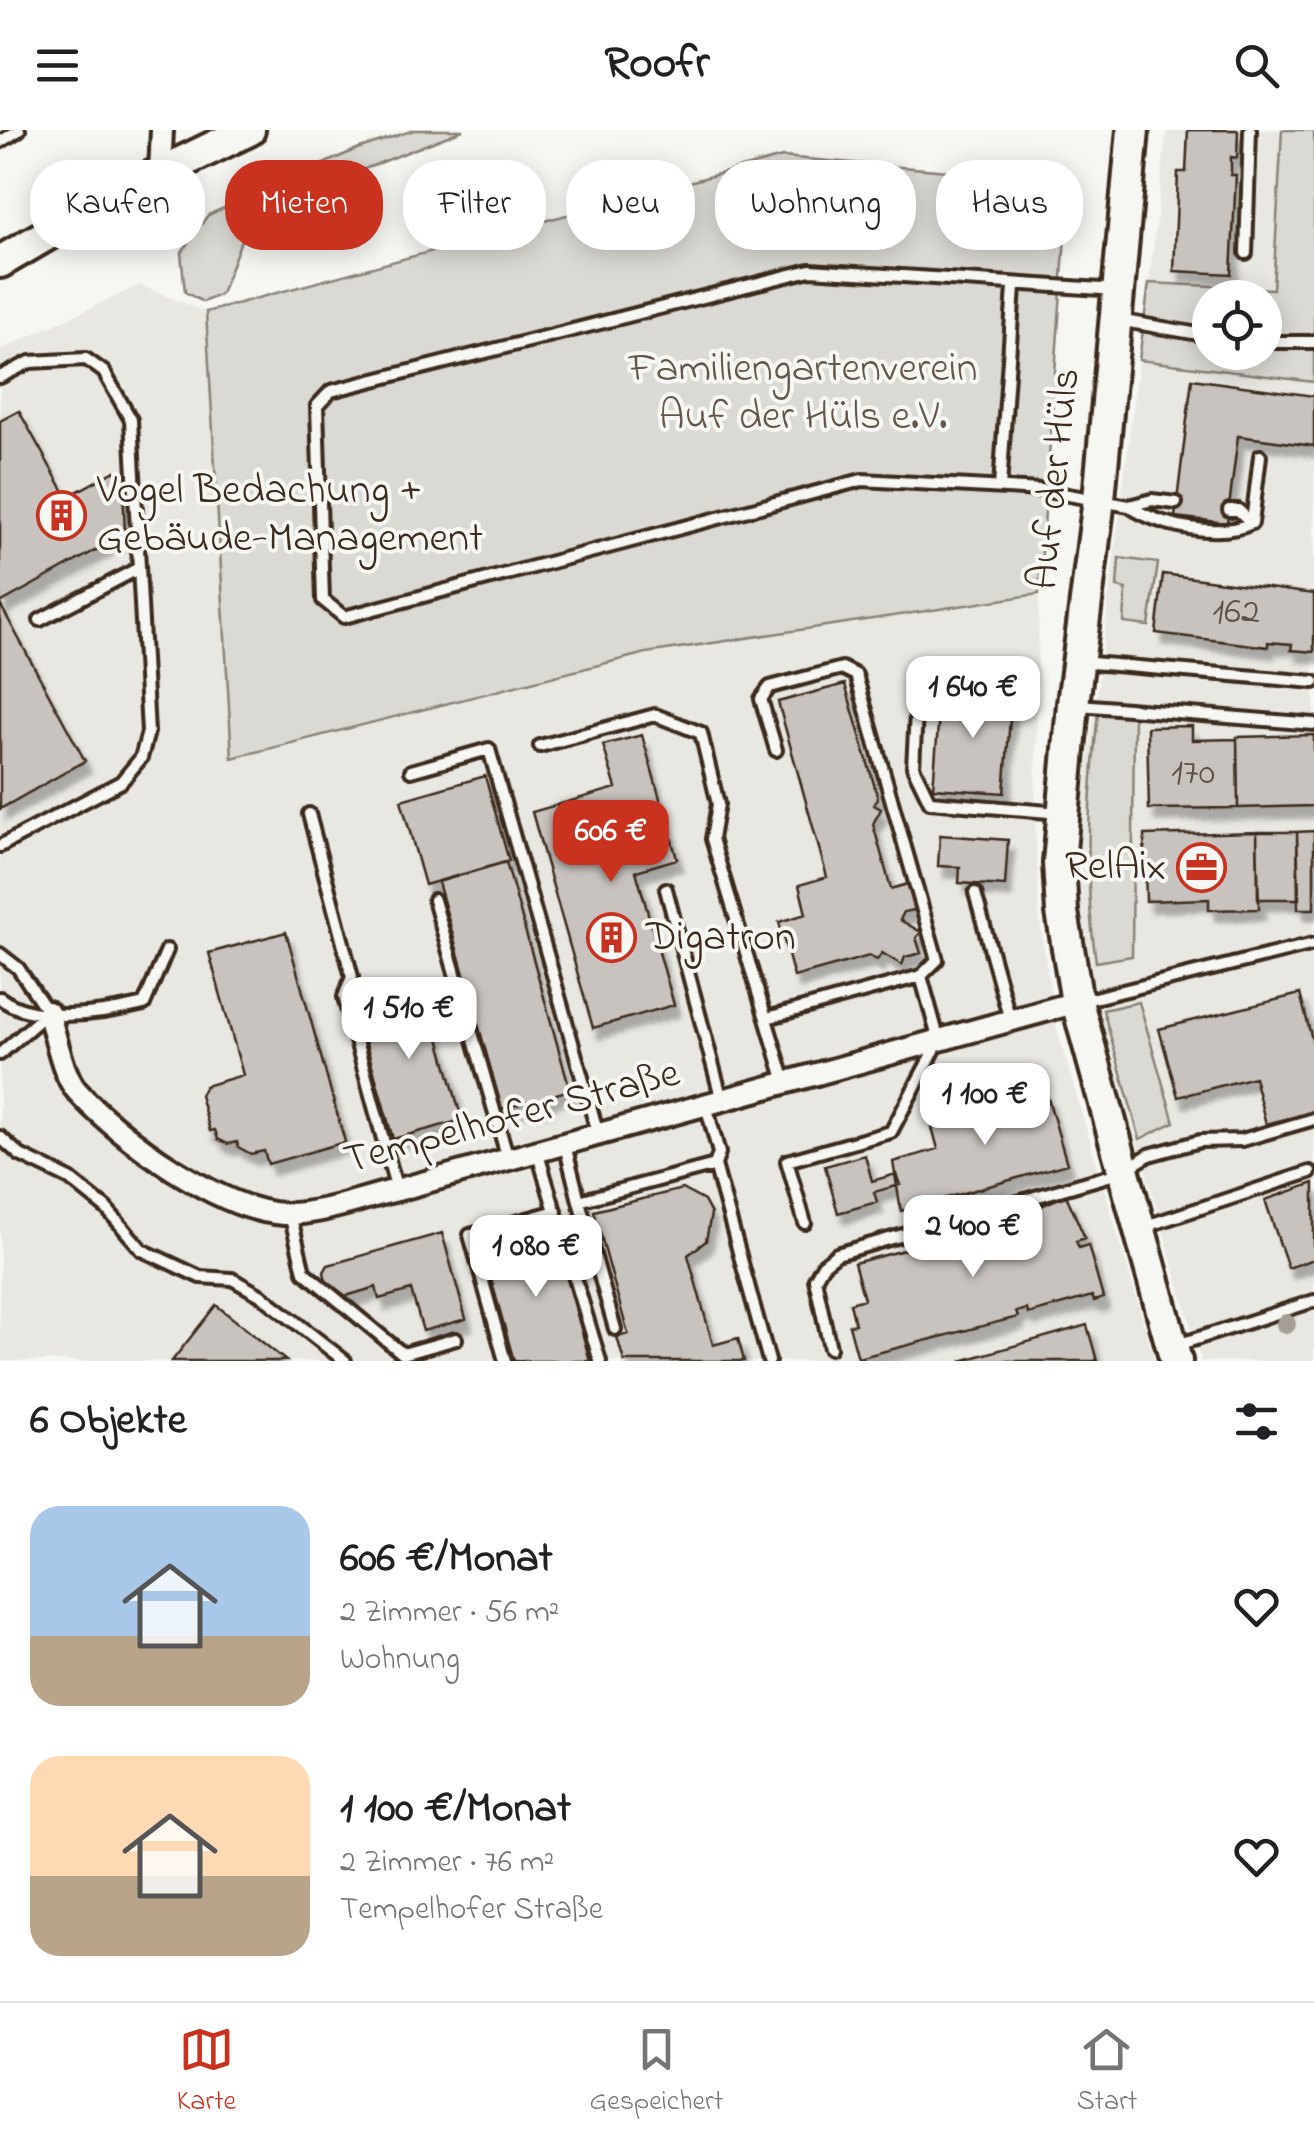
<!DOCTYPE html>
<html lang="de">
<meta charset="utf-8">
<style>
:root{--surface:#fff;--page:#f2f2f2;--text:#202124;--muted:#757577;--line:#e0e0e0;--accent:#c8321e}
body{margin:0;font-family:"Indie Flower",sans-serif;background:var(--page);color:var(--text);height:100vh;display:flex;flex-direction:column;font-size:38px;white-space:nowrap}
*{box-sizing:border-box;margin:0}
p{font-size:32px;color:var(--muted)}
.icon{flex:none;width:55px;height:55px;fill:none;stroke:currentColor;stroke-width:2;stroke-linecap:round;stroke-linejoin:round}
.map{position:relative;height:1231px;overflow:hidden}
.sheet{display:flex;flex-direction:column;background:var(--surface);flex:1}
.sheet>*{flex:none}
.guide{position:absolute;left:30px;top:30px;width:1255px;height:90px;display:flex;gap:20px}
.tools{position:absolute;left:1192px;top:150px;display:grid;gap:20px}
.tools a{display:grid;place-items:center;width:90px;height:90px;border-radius:50%;background:var(--surface);box-shadow:0 5px 25px #0003;font-size:50px}
.price{position:absolute;translate:-50% -85px;padding:0 22px;border-radius:20px;background:#fff;color:#222;font-size:32px;line-height:65px;filter:drop-shadow(0 2px 5px #0008)}
.price::after{content:'';position:absolute;left:50%;top:60px;width:30px;height:22px;margin-left:-15px;background:inherit;clip-path:polygon(0 0,100% 0,50% 100%)}
.price.on{background:var(--accent);color:#fff}
ul{padding:0;list-style:none}
li{display:flex;align-items:center;gap:30px;height:250px;padding:0 30px}
li span{display:grid;place-items:center;flex:none;width:280px;height:200px;border-radius:30px;color:#555}
li>.icon{margin-inline-start:auto}
span .icon{width:120px;height:120px;fill:#fffc;stroke-width:1}
li b{font-size:42px}
h2{display:flex;justify-content:space-between;align-items:center;height:120px;padding:0 30px;font-size:42px}
.pill{padding:0 35px;border-radius:40px;background:var(--surface);box-shadow:0 5px 25px #0003;font-size:35px;line-height:90px}
.pill.on{background:var(--accent);color:#fff}
header{display:flex;justify-content:space-between;align-items:center;height:130px;padding:0 30px;background:var(--surface);font-size:45px;font-weight:800}
.tab-bar{display:flex;justify-content:space-around;align-items:center;height:140px;border-top:2px solid var(--line);background:var(--surface);font-size:28px;color:var(--muted)}
.tab-bar a{display:grid;justify-items:center;gap:5px}
.tab-bar .on{color:var(--accent)}
.map>svg:first-child{display:block}
.built{fill:#e8e7e2}
.green{fill:#dad9d3;stroke:#8a8278;stroke-width:2.5;fill-rule:evenodd}
.building{fill:#c8c3be;stroke:#3b2a1e;stroke-width:2.5;filter:url(#shadow)}
.lines{fill:none;stroke-linecap:round;stroke-linejoin:round}
.lane-casing{stroke:#3b2a1e;stroke-width:18}
.street-casing{stroke:#3b2a1e;stroke-width:28}
.secondary-casing{stroke:#3b2a1e;stroke-width:38}
.lane{stroke:#f6f6f2;stroke-width:10}
.street{stroke:#f6f6f2;stroke-width:20}
.secondary{stroke:#f6f6f2;stroke-width:30}
.tree{fill:#a59e96}
.labels{text-anchor:middle;dominant-baseline:central;stroke-width:8;stroke-linejoin:round;paint-order:stroke}
.number-label{font-size:38px;fill:#5e5046}
.park-label{font-size:42px;fill:#63564b;stroke:#f6f6f2}
.street-label{font-size:42px;fill:#3b2a1e;stroke:#f6f6f2}
.poi-label{font-size:42px;fill:#3b2a1e;stroke:#f6f6f2;text-anchor:start}
</style>
<header><svg class="icon" aria-label="menu" viewBox="0 0 24 24"><path d="M4 6h16M4 12h16M4 18h16"/></svg>Roofr<svg class="icon" aria-label="search" viewBox="0 0 24 24"><circle cx="10" cy="10" r="6"/><path d="M15 15l6 6"/></svg></header>
<div class="map">
<svg width="1314" height="1231" viewBox="0 0 1314 1231">
<defs>
<filter id="shadow"><feDropShadow dx="6" dy="11" stdDeviation="2.5" flood-color="#0004"/></filter>
</defs>
<rect width="100%" height="100%" fill="#f6f6f2"/>
<filter id="ink" filterUnits="userSpaceOnUse"><feTurbulence type="fractalNoise" baseFrequency=".01" numOctaves="2"/><feDisplacementMap in="SourceGraphic" scale="20" xChannelSelector="R" yChannelSelector="G"/><feConvolveMatrix kernelMatrix="1 2 1 2 8 2 1 2 1" color-interpolation-filters="sRGB"/></filter>
<g filter="url(#ink)">
<path class="built" d="M1167 0H1282L1274 159 1149 153Z
M140 155 206 182 232 627 646 523 1039 464 1035 688 1039 784 1055 893 1155 1231H0V220Z
M1139 230 1314 252V1231H1201L1099 881 1081 779V688Z"/>
<path class="green" d="M414 0H463L251 84 221 164 203 172 185 162 181 123 208 85 357 19Z
M1282 0H1314V252L1139 230 1149 153 1273 159ZM1210 168H1265V222H1210Z
M782 27 1069 51 1039 464 646 523 232 628 206 182Z
M1119 428 1158 433 1149 496 1124 493 1126 459 1117 457Z
M1098 583 1134 587 1132 826 1096 832C1083 748 1089 667 1098 583Z
M1139 872 1174 992 1140 1009 1103 880Z"/>
<path class="building" d="M1188 0H1238L1237 28 1231 27V45H1236L1231 144 1174 141 1178 42H1186Z
M1192 249 1314 266V316L1238 306 1227 393 1175 387Z
M19 281 67 367 115 341 123 355 125 404 0 473V291Z
M1163 444 1314 464V522L1291 520 1292 514 1268 512V517L1156 503Z
M0 474 85 631 0 679Z
M845 554 878 668 874 675 881 679 873 694 891 759 911 753 919 779 904 782 900 790 921 802 916 808 921 823 905 827 902 835 882 823 877 830 869 826 794 847 779 792 806 784 799 755 827 747 778 572Z
M941 559 1012 564 1004 663 933 658Z
M1192 596V610L1237 609 1238 678 1149 679 1147 597Z
M642 605 677 729 636 741 674 875 593 898 532 682 616 658 603 615Z
M1314 605V676L1238 678 1237 607Z
M485 646 509 731 425 755 401 670Z
M1314 701V779H1298L1297 702Z
M1257 702 1259 779 1209 780V769L1146 771 1144 705Z
M1257 702H1297L1299 769H1258Z
M940 705 1008 710 1005 756 959 753 960 737 938 736Z
M506 732 570 960 546 967 547 972 536 975 534 970 502 979 438 752Z
M286 802 345 1012 268 1034 264 1021 251 1024 238 1017 237 1012 228 1014 218 1009 215 1000 210 1001 200 965 205 956 243 945 209 823Z
M424 855 462 990 393 1009 355 875Z
M1300 864 1314 917V982L1266 994 1254 947 1178 967 1159 899Z
M1017 948 1047 965 1067 1034 901 1081 893 1032 938 1019 932 997 978 984 994 956Z
M865 1025 872 1051 896 1044 900 1055 874 1062 877 1072 838 1083 825 1036Z
M1314 1053V1129L1288 1138 1265 1070Z
M682 1059 704 1071 711 1084 706 1111 688 1125 713 1215 738 1208 744 1231H624L617 1207 628 1204 594 1081Z
M1066 1065 1085 1108 1076 1111 1079 1118 1088 1115 1103 1168 1094 1171 1092 1166 1028 1184 1027 1179 1016 1182 1018 1187 858 1228 849 1195 855 1194 850 1173 864 1169 854 1133 993 1097Z
M548 1096 560 1139 564 1138 590 1231H514L483 1120Z
M442 1103 466 1189 423 1201 411 1160 379 1169 376 1157 346 1166 326 1151 324 1142 328 1135Z
M216 1175 286 1231H172Z
M1087 1195 1097 1231H961Z"/>
<g class="lines">
<defs>
<path id="lane" d="M0 12 19 0
M1246 123 1250 0
M1117 160 810 140 331 261 317 276 323 470 344 487 862 350 1041 360 1129 376 1152 370 1176 373
M1118 190 1210 206
M1265 212H1314
M0 247 30 232 86 229 104 242 131 290 148 602 141 628 121 652 0 716
M1000 357 1014 157
M1129 376C1159 396 1219 409 1252 393L1260 326
M1229 380H1238L1252 393
M40 490 139 438
M1080 532 1314 552
M1079 575 1314 594
M916 583 913 637 930 672 1060 683
M540 616 655 585 701 603 718 674 712 709 785 952
M411 641 489 619 598 1004
M309 684 352 847 344 867 397 1060
M666 759 722 970
M975 763 1010 890
M434 770 508 1029
M0 824 18 838 48 882
M0 868C35 895 103 884 144 874L167 820
M1078 872 1314 814
M767 888 921 846 937 830 856 545 842 538 770 557 761 569 776 620
M0 924 47 883
M706 975 719 1023 715 1035 769 1231
M0 1007 20 1025 70 1049 106 1078 142 1120 200 1147 232 1149 262 1166 345 1231
M565 1015 579 1071
M537 1021 600 1231
M290 1084 304 1142 403 1224 456 1209
M805 1093 787 1031 891 1002 939 911 921 846
M1143 1097 1310 1042
M615 1199 579 1071 715 1035
M1177 1215 1314 1171
M830 1218 815 1149 823 1135 837 1124 1122 1042 1149 1025 1200 1011 1242 1010 1314 989
M505 1231 470 1105 556 1081"/>
<path id="street" d="M160 43 162 0
M48 882C56 905 62 944 77 961 119 1008 221 1081 284 1084 320 1085 362 1068 397 1060L1077 872"/>
<path id="secondary" d="M1133 0 1099 369 1073 574 1059 733 1062 782 1077 872 1176 1231
M0 132 120 62 249 0"/>
</defs>
<use href="#lane" class="lane-casing"/>
<use href="#street" class="street-casing"/>
<use href="#secondary" class="secondary-casing"/>
<use href="#lane" class="lane"/>
<use href="#street" class="street"/>
<use href="#secondary" class="secondary"/>
</g>
<circle class="tree" cx="1286" cy="1194" r="10"/>
</g>
<defs>
<symbol id="building-ring" viewBox="-11 -11 22 22"><circle r="9.5" fill="#f6f6f2" stroke="#c8321e" stroke-width="1.5"/><path d="M-4-6H4V6H1V3H-1V6H-4ZM-2.5-4.3h1.7v1.8h-1.7ZM.8-4.3h1.7v1.8H.8ZM-2.5-1h1.7V.8h-1.7ZM.8-1h1.7V.8H.8Z" fill="#c8321e"/></symbol>
<symbol id="office-ring" viewBox="-11 -11 22 22"><circle r="9.5" fill="#f6f6f2" stroke="#c8321e" stroke-width="1.5"/><path d="M-6-3h4V-5.5h4V-3h4V5H-6ZM-1-4.5V-3h2v-1.5ZM-6 0V1H6V0Z" fill="#c8321e"/></symbol>
</defs>
<g fill-rule="evenodd">
<use href="#building-ring" x="34" y="358" width="55" height="55"/>
<use href="#office-ring" x="1174" y="710" width="55" height="55"/>
<use href="#building-ring" x="584" y="780" width="55" height="55"/>
</g>
<g class="labels">
<g class="number-label">
<text x="1236" y="483">162</text>
<text x="1193" y="644">170</text>
</g>
<g class="park-label">
<text x="803" y="239">Familiengartenverein<tspan x="803" dy="48">Auf der Hüls e.V.</tspan></text>
</g>
<g class="street-label">
<text transform="translate(1056 349) rotate(-84)">Auf der Hüls</text>
<text transform="translate(512 988) rotate(-15)">Tempelhofer Straße</text>
</g>
<g class="poi-label">
<text x="97" y="361">Vogel Bedachung +<tspan x="97" dy="48">Gebäude-Management</tspan></text>
<text x="1166" y="737" text-anchor="end">RelAix</text>
<text x="646" y="808">Digatron</text>
</g>
</g>
</svg>
<div class="tools">
<a><svg class="icon" aria-label="locate" viewBox="0 0 24 24"><circle cx="12" cy="12" r="6"/><path d="M12 2v4M12 18v4M2 12h4M18 12h4"/></svg></a>
</div>
<b class="price" style="left:973px;top:611px">1 640 €</b>
<b class="price on" style="left:611px;top:755px">606 €</b>
<b class="price" style="left:409px;top:932px">1 510 €</b>
<b class="price" style="left:985px;top:1018px">1 100 €</b>
<b class="price" style="left:973px;top:1150px">2 400 €</b>
<b class="price" style="left:536px;top:1170px">1 080 €</b>
<div class="guide">
<a class="pill">Kaufen</a>
<a class="pill on">Mieten</a>
<a class="pill">Filter</a>
<a class="pill">Neu</a>
<a class="pill">Wohnung</a>
<a class="pill">Haus</a>
</div>
</div>
<section class="sheet">
<h2>6 Objekte<svg class="icon" aria-label="filters" viewBox="0 0 24 24"><path d="M4 7h16M4 17h16"/><circle cx="9" cy="7" r="2"/><circle cx="15" cy="17" r="2"/></svg></h2>
<ul>
<li><span style="background:linear-gradient(#a9c7e8 65%,#b9a48a 0)"><svg class="icon" aria-label="home" viewBox="0 0 24 24"><path d="M3 11l9-7 9 7M6 9v11h12V9"/></svg></span><div><b>606 €/Monat</b><p>2 Zimmer · 56 m²</p><p>Wohnung</p></div><svg class="icon" aria-label="heart" viewBox="0 0 24 24"><path d="M12 20l-8-8c-3-5 5-10 8-4 3-6 11-1 8 4z"/></svg></li>
<li><span style="background:linear-gradient(#ffd9b3 60%,#b9a48a 0)"><svg class="icon" aria-label="home" viewBox="0 0 24 24"><path d="M3 11l9-7 9 7M6 9v11h12V9"/></svg></span><div><b>1 100 €/Monat</b><p>2 Zimmer · 76 m²</p><p>Tempelhofer Straße</p></div><svg class="icon" aria-label="heart" viewBox="0 0 24 24"><path d="M12 20l-8-8c-3-5 5-10 8-4 3-6 11-1 8 4z"/></svg></li>
</ul>
</section>
<nav class="tab-bar">
<a class="on"><svg class="icon" aria-label="map" viewBox="0 0 24 24"><path d="M3 6l6-2 6 2 6-2v14l-6 2-6-2-6 2zM9 4v14M15 6v14"/></svg>Karte</a>
<a><svg class="icon" aria-label="saved" viewBox="0 0 24 24"><path d="M7 4h10v16l-5-4-5 4z"/></svg>Gespeichert</a>
<a><svg class="icon" aria-label="home" viewBox="0 0 24 24"><path d="M3 11l9-7 9 7M6 9v11h12V9"/></svg>Start</a>
</nav>
